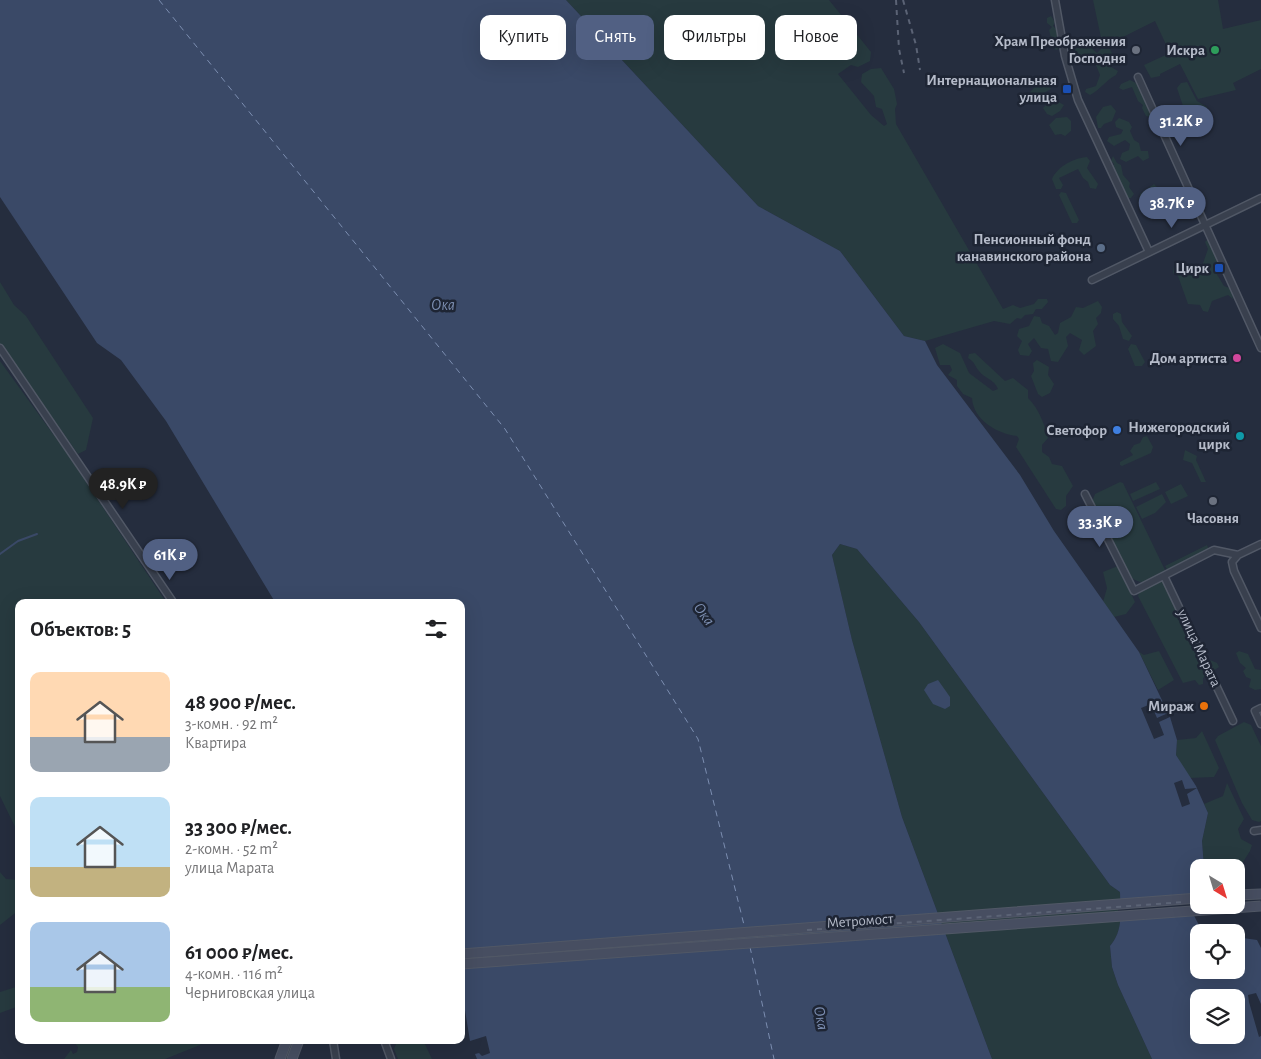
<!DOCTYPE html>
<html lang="ru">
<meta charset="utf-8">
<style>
:root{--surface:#fff;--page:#f2f2f2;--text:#202124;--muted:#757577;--accent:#516083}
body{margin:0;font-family:"Alegreya Sans",sans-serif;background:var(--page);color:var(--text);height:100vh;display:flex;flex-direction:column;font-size:19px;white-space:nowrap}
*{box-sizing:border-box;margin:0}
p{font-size:16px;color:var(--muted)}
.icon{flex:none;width:28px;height:28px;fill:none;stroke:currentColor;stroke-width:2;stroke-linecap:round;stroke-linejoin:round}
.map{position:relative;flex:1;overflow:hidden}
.side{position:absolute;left:15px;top:599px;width:450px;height:445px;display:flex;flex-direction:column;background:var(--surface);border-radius:10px;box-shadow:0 5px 20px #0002}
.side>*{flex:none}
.hud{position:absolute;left:480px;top:15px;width:475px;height:45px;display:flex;gap:10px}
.needle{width:32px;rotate:142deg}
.fabs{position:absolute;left:1190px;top:859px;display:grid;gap:10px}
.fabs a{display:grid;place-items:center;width:55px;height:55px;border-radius:10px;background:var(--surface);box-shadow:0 5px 20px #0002;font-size:25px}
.price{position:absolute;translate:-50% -42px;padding:0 11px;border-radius:18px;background:var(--accent);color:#fff;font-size:16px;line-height:32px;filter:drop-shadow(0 1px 2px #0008)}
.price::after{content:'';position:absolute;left:50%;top:30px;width:15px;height:11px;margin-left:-8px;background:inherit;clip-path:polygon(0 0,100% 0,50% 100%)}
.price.on{background:#222;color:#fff}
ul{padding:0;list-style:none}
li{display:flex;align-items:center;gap:15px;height:125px;padding:0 15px}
li span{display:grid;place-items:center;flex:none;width:140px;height:100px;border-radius:10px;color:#555}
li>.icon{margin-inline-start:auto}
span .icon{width:60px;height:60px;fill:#fffc;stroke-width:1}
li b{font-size:21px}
h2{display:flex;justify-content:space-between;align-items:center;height:60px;padding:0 15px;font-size:21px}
.chip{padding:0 18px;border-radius:10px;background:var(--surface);box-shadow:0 5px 20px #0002;font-size:18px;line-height:45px}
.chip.on{background:var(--accent);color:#fff}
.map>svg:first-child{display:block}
.green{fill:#273a3f}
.water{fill:#3a4967;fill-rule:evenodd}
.pier{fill:#252d3e}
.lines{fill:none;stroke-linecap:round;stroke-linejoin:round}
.stream{stroke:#3a4967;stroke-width:2}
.ferry{stroke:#7c8eb1;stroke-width:1;stroke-dasharray:6 5;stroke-linecap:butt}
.minor-casing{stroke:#515866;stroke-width:9}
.secondary-casing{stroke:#515866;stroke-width:11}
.minor{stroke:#39404e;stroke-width:6}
.secondary{stroke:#474e61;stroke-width:9}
.rail{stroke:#5b6375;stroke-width:2;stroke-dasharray:5 5;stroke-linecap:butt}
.secondary-bridge-casing{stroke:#515866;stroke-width:11;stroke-linecap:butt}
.secondary-bridge{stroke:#474e61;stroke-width:9}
.worship-dot{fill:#6b7280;stroke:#1e2534;stroke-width:2}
.leisure-dot{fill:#2e9e5b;stroke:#1e2534;stroke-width:2}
.transit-dot{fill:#1a4fb4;stroke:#1e2534;stroke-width:2}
.service-dot{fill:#5c6f8a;stroke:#1e2534;stroke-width:2}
.hotel-dot{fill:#d1479c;stroke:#1e2534;stroke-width:2}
.shop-dot{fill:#3f7fe0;stroke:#1e2534;stroke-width:2}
.culture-dot{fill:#0f9aa8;stroke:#1e2534;stroke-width:2}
.food-dot{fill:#e8710a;stroke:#1e2534;stroke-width:2}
.labels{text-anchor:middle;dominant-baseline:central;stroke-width:5;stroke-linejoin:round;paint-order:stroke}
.poi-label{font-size:15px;font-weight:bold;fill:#b5bbc9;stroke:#1e2534;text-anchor:end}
.street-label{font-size:15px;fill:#b5bbc9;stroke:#1e2534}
.water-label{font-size:16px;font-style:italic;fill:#7c8eb1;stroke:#1e2534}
</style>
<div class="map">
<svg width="1261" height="1059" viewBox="0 0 1261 1059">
<rect width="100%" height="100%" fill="#252d3e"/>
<path class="green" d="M566 0H829L871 52 870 61 858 67 851 65 838 74 871 115 884 126 887 124 882 109 876 107 874 96 861 82 862 74 871 69 881 68 894 89 897 104 895 109 896 124 1003 309 1013 305 1020 308 1034 304 1038 299H1047L1048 302 1042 309H1036L1033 314 1025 315 1021 319 1017 318 1010 324 994 321 925 341 904 336 840 251 758 206Z
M1093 0H1218L1223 29 1261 20V69L1233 83 1236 90 1198 99 1180 64 1160 74V76L1151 78 1144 65 1170 53 1155 21 1103 47Z
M1051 16 1055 22 1053 26 1056 29 1058 37 1056 41 1059 43 1060 48 1056 50 1052 45 1054 41 1051 38 1049 30 1052 27 1047 23V18Z
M1088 45 1097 53 1101 49H1110L1114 58 1111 67 1118 71 1116 75C1105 81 1101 89 1090 95L1085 92 1086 89 1096 86 1100 75 1094 60 1075 56 1071 50Z
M1130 80 1136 83 1143 94V98L1148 102 1152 114 1150 117 1146 116 1142 108 1143 105 1138 101 1132 87 1123 90 1119 88 1121 84Z
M1046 81 1051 89 1036 97H1031L1030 92 1039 83Z
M1187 82 1197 101 1207 107 1206 115 1188 124 1181 122 1178 129 1172 132 1167 131 1163 123 1167 115 1175 112 1179 115 1185 112 1177 88 1181 83Z
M1057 101 1064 105 1060 111 1052 116 1047 114 1043 108 1048 103Z
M1111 105 1116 111 1112 121 1104 124 1101 128H1098L1096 117 1103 107Z
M1067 117 1071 121V131L1065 136 1061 134 1055 135 1049 125 1056 118Z
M1119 118 1129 122 1132 127 1130 131 1134 140 1139 143 1141 151H1148L1149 158 1143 161 1138 156 1126 162 1120 159 1122 153 1129 150 1130 144 1125 140 1114 146 1107 141 1109 137 1121 134 1123 130 1116 127 1115 122Z
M1113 156 1117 163 1121 165 1123 175 1130 183 1129 187 1134 194 1131 198H1126L1125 191 1122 190 1117 181 1118 176 1112 168 1114 164 1111 161Z
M1087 157 1090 161 1087 168 1098 184 1096 189 1090 188 1088 182 1083 178 1078 169 1059 178 1063 185 1061 189H1056L1052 179C1058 166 1074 158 1087 157Z
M1154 184 1161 191 1159 196 1153 198 1150 196 1144 201 1140 200V194Z
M1061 192 1066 193 1079 220 1077 223H1072L1059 195Z
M1209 238 1219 262 1213 268 1224 286 1232 289 1233 299 1228 295 1212 301 1208 312 1203 311 1200 305 1188 304 1178 276 1173 273 1174 266 1185 263 1192 265 1195 271 1201 269 1208 249 1205 242Z
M0 282 14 305 26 316 93 418 86 450 78 454 0 344Z
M1098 301 1102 307 1101 313 1096 318 1098 324 1093 331 1096 346 1084 355 1079 350 1082 340 1070 333 1066 337 1068 346 1058 362 1051 361 1048 349 1041 348 1034 338 1028 344 1032 351 1029 356 1020 355 1018 350 1022 341 1017 336 1019 329 1029 326 1034 316 1040 317 1042 323 1049 326 1055 335 1058 333 1060 323 1071 317 1076 307 1083 308Z
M1117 312 1121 314 1122 322 1132 336 1129 341 1123 339 1119 326 1113 319V314Z
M943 344 960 353 969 373 993 391 998 389C994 379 985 379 979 371 974 365 975 362 968 358L969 354 975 353 1005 381 1013 378 1028 390V398C1039 409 1044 423 1048 438L1042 445V452L1049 457 1052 464 1062 466 1073 486 1066 496V506L1061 510 1056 509 1016 447 1019 439 1017 436C998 434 973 420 972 398L963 394 957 386V380L948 375 952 370 950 365H940L935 348Z
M1131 344 1136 345 1145 362 1142 366H1135L1128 349Z
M1037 360 1049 367 1048 375 1054 384 1050 393 1042 397 1038 394 1031 376 1034 371 1033 363Z
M0 361 66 452 166 602H19V835L0 796Z
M1147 436 1153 447 1151 453 1122 466 1120 465V462L1133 455 1130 451 1134 445 1140 443 1143 437Z
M1185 450 1197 456 1196 460 1206 482H1201L1192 463 1183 460Z
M1120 482 1123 483 1166 572C1154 578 1143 588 1131 577L1092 502 1095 494Z
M1156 482 1160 489 1133 501 1130 494Z
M1181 484 1188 496 1171 504 1165 492Z
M1162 494 1166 502 1155 513 1142 519 1136 507Z
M840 544 857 549 919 622 1110 885 1120 892C1120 912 1124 930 1110 946L1112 967 1118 985 1152 1059H992L902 817 852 640 832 555Z
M1207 545 1209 550 1168 571 1165 566Z
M1118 566 1135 602 1126 614 1114 617 1103 602 1107 588 1103 572Z
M1160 581 1164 582 1202 664 1210 660 1217 663 1219 667 1203 678V684L1199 685 1195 680 1183 683 1138 596 1139 592Z
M1159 651 1174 680 1158 690 1139 652 1144 655Z
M1239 651 1248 654 1255 669 1261 670V689L1255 690 1249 687 1251 679 1246 677 1243 671 1246 668 1240 663 1236 653Z
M1244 722 1251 725 1261 746V821L1259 822 1252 820 1242 803 1215 740 1218 736Z
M1202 731 1219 768 1214 777 1189 778 1176 755 1177 740 1196 738Z
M1227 783 1244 819 1238 829 1241 839 1252 845 1250 851 1236 873V868H1204L1202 841 1208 813 1204 804 1223 796Z
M0 872 6 879 19 880V910L0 925Z
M19 986V1006L0 1013V992Z
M72 1040H205L200 1045 165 1059H64L71 1050 73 1054 77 1052 78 1047Z
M402 1040H423L432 1059H398L394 1049 396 1044Z"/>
<path class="water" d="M0 0H566L758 206 840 251 904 336 925 341 937 365 1020 475 1054 531 1139 652 1170 717 1177 740 1176 755 1196 786 1208 813 1202 841 1204 867 1199 868V881C1184 896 1190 908 1199 925L1220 932H1199V970H1236V937L1257 940 1261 948V1059H1152L1118 985 1112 967 1110 946C1124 930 1120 911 1120 892L1110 885 919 622 857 549 840 544 832 555 852 640 902 817 992 1059H477L475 1054 479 1053 482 1056 490 1053 486 1036 470 1041 463 998 461 602H275L166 421 121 360 97 343 0 197ZM1199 998H1236V1035H1199Z
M938 680 950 697V706L945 709 933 704 924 690 928 684Z"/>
<path class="pier" d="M1151 704 1157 718 1168 713 1170 717 1159 722 1164 735 1154 739 1141 708Z
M1182 780 1185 789 1197 788 1187 794 1190 804 1182 807 1174 783Z
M1192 894 1191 904 1197 915 1118 921V900Z
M1256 993 1261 1004V1036L1259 1037 1249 1002 1248 995Z"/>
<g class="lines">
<path class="stream" d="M0 554 18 541 37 534"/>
<path class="ferry" d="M159 0 505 429 698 739 745 929
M750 947 774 1059"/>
<defs>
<path id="minor" d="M1055 0 1065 56 1078 100 1149 252
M1138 77 1261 348
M1092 280 1261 198
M0 348 173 602
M1085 494 1134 591 1214 550 1238 555 1261 544
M1238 555 1232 562 1234 571 1261 628
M1164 576 1233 721
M1261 708 1255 711 1261 724
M1254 831 1261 830
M333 1040 336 1059
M384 1040 391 1059"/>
<path id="secondary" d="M1236 895 1261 894
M461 954 1199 898
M280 1059 287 1040
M292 1059 299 1040"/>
</defs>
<use href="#minor" class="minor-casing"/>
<use href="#secondary" class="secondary-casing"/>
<use href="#minor" class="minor"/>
<use href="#secondary" class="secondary"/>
<path class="rail" d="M896 0 899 49 904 73
M903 0 916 45 920 70
M807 930 1184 902
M461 961 1049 921 1261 903"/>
<defs>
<path id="secondary-bridge" d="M461 964 1261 906"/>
</defs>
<use href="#secondary-bridge" class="secondary-bridge-casing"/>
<use href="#secondary-bridge" class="secondary-bridge"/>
</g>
<g class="worship-dot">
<circle cx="1136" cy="50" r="5"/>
<circle cx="1213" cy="501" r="5"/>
</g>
<circle class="leisure-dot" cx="1215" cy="50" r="5"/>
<g class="transit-dot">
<rect x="1062" y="84" width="10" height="10" rx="2.5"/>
<rect x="1214" y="263" width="10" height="10" rx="2.5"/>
</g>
<circle class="service-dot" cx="1101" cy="248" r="5"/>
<circle class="hotel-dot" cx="1237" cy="358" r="5"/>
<circle class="shop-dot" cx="1117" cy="430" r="5"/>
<circle class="culture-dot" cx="1240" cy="436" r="5"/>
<circle class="food-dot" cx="1204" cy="706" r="5"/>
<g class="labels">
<g class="poi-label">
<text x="1126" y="41">Храм Преображения<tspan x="1126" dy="17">Господня</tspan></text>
<text x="1205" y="50">Искра</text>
<text x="1057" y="80">Интернациональная<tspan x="1057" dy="17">улица</tspan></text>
<text x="1091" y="239">Пенсионный фонд<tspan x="1091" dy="17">канавинского района</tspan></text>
<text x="1209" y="268">Цирк</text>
<text x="1227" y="358">Дом артиста</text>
<text x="1230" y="427">Нижегородский<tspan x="1230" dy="17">цирк</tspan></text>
<text x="1107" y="430">Светофор</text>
<text x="1213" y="518" text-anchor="middle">Часовня</text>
<text x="1194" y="706">Мираж</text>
</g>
<g class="street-label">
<text transform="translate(1199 648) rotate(65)">улица Марата</text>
<text transform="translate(860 921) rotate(-4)">Метромост</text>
</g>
<g class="water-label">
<text x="443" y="305">Ока</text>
<text transform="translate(704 614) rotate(54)">Ока</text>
<text transform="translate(821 1018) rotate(79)">Ока</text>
</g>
</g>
</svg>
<div class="fabs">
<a><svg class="needle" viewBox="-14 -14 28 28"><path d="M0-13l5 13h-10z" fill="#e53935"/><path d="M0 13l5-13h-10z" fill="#757577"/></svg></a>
<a><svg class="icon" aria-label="locate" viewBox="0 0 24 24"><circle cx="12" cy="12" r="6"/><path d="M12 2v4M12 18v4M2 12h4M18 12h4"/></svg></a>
<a><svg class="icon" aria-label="layers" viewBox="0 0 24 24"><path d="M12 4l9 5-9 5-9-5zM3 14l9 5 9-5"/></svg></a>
</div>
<b class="price" style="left:1181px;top:147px">31.2K ₽</b>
<b class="price" style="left:1172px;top:229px">38.7K ₽</b>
<b class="price on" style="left:123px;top:510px">48.9K ₽</b>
<b class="price" style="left:1100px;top:548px">33.3K ₽</b>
<b class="price" style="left:170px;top:581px">61K ₽</b>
<div class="hud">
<a class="chip">Купить</a>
<a class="chip on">Снять</a>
<a class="chip">Фильтры</a>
<a class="chip">Новое</a>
</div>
<section class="side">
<h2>Объектов: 5<svg class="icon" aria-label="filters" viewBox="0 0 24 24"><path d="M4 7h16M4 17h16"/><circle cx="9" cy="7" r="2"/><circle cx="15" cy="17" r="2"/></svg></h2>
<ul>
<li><span style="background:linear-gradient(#ffd9b3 65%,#9aa5b1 0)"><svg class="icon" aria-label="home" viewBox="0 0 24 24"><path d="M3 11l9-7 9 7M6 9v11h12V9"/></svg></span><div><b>48 900 ₽/мес.</b><p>3-комн. · 92 m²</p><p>Квартира</p></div></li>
<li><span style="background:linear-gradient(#bfe0f5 70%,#c2b280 0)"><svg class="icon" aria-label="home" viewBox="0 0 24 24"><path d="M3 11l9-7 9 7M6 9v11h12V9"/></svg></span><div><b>33 300 ₽/мес.</b><p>2-комн. · 52 m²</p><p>улица Марата</p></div></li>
<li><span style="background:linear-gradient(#a9c7e8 65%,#8fb573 0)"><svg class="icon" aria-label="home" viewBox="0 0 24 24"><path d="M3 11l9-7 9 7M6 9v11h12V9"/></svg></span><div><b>61 000 ₽/мес.</b><p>4-комн. · 116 m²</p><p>Черниговская улица</p></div></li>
</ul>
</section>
</div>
